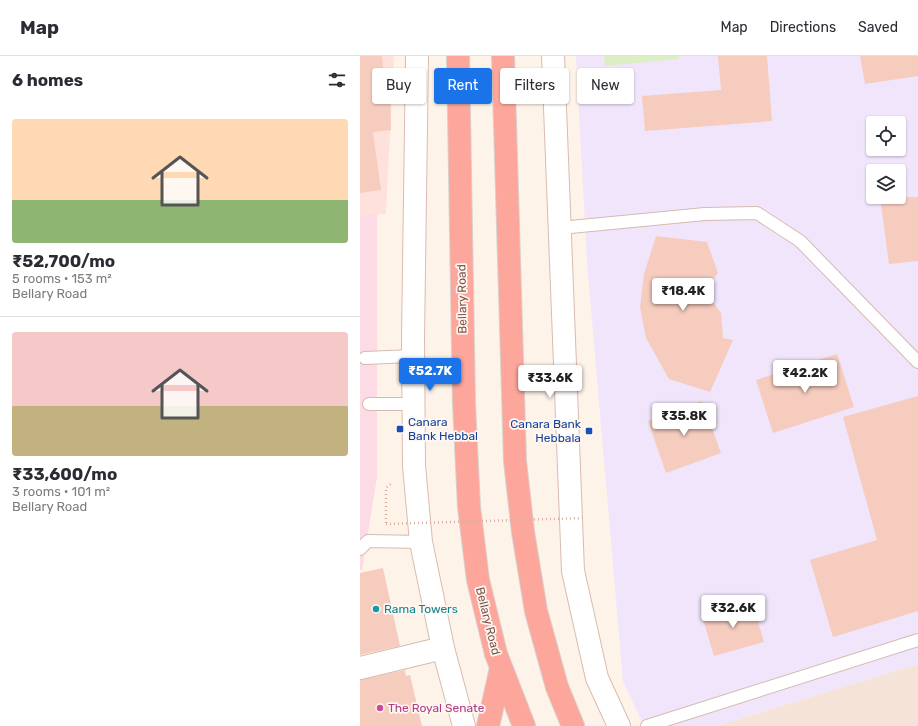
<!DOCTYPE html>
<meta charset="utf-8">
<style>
:root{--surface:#fff;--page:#f7f7f7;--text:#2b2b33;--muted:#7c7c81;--line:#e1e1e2;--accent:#1a73e8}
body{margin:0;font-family:Rubik,sans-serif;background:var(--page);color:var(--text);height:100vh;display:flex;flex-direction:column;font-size:15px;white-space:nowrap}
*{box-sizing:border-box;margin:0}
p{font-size:13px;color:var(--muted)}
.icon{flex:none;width:22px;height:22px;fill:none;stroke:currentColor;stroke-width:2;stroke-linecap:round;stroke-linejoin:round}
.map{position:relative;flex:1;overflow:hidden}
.details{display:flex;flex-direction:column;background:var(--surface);width:360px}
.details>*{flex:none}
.top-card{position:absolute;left:12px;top:12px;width:380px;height:36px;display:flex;gap:8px}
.buttons{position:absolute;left:506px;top:60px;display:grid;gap:8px}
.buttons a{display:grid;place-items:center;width:40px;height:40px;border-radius:4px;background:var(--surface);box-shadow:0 1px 3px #0004;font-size:20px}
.price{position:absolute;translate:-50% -34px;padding:0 9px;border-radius:4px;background:#fff;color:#222;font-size:13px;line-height:26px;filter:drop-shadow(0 1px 2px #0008)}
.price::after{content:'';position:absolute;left:50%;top:24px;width:12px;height:9px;margin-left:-6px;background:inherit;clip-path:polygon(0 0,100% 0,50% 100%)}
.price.active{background:var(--accent);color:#fff}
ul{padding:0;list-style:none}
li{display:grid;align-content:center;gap:8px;height:212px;padding:0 12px}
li+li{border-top:1px solid var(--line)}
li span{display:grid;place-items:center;height:124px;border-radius:4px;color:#555}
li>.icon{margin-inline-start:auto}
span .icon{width:72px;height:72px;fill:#fffc;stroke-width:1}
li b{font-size:17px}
h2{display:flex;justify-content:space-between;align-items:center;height:48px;padding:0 12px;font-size:17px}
.pill{padding:0 14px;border-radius:4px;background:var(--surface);box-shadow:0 1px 3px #0004;font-size:14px;line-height:36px}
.pill.active{background:var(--accent);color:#fff}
header{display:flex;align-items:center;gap:24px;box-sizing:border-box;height:56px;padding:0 20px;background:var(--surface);border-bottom:1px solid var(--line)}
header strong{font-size:19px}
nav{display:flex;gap:22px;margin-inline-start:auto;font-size:14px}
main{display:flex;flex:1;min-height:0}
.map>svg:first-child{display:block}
.residential{fill:#f6e3d7}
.commercial{fill:#ffe1dc}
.education{fill:#f0e5fb;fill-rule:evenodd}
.medical{fill:#fddbe5}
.green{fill:#dceec5}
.building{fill:#f6ccbe}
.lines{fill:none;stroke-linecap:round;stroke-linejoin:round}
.lane-casing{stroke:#d4bbb0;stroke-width:14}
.street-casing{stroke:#d4bbb0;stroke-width:24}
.secondary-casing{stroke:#dabbaf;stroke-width:24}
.highway-casing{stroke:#dacfcc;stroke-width:24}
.path{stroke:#dbaea0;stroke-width:2.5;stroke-dasharray:1 3;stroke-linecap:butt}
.lane{stroke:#fff;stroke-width:12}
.street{stroke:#fff;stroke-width:22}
.secondary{stroke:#fff;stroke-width:22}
.highway{stroke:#fca69c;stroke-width:22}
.path-bridge{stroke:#dbaea0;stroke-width:2.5;stroke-dasharray:1 3;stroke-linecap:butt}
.transit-dot{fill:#1a4fb4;stroke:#fff7f1;stroke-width:1.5}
.culture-dot{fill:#0f9aa8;stroke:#fff7f1;stroke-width:1.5}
.hotel-dot{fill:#d1479c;stroke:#fff7f1;stroke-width:1.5}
.labels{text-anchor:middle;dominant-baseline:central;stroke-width:3.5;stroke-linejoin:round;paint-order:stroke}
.street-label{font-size:12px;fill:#7b544a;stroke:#fff7f1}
.transit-label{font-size:12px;fill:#164399;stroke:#fff7f1;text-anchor:start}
.culture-label{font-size:12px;fill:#0d838f;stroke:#fff7f1;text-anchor:start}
.hotel-label{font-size:12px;fill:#b23c85;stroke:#fff7f1;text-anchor:start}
</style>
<header>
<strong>Map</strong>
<nav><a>Map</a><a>Directions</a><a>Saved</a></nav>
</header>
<main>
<section class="details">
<h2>6 homes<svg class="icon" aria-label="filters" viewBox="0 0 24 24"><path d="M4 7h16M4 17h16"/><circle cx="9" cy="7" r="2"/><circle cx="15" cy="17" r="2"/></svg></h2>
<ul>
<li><span style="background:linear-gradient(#ffd9b3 65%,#8fb573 0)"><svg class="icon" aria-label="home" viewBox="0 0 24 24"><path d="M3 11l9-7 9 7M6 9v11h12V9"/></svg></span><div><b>₹52,700/mo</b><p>5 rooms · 153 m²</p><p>Bellary Road</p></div></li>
<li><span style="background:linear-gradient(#f6c9c9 60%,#c2b280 0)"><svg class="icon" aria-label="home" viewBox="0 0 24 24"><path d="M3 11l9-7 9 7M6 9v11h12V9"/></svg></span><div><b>₹33,600/mo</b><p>3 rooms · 101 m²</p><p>Bellary Road</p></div></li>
</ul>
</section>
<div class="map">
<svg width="558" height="670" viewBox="0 0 558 670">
<rect width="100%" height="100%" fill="#fef3e9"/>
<path class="residential" d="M558 608V670H357Z"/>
<path class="commercial" d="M0 0H34L26 158 0 160Z"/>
<path class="education" d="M216 0H558V608L357 670H284L263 625 227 206ZM513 67H539V93H513ZM513 115H539V141H513Z"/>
<path class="medical" d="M17 158V421L2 514H0V160Z"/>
<path class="green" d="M244 0H319V3L245 10Z"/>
<path class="building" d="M0 0H22L24 21 30 20 31 74 13 76 21 134 0 137Z
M358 0H407L412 65 285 75 282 40 361 34Z
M500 0H558V20L505 28Z
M520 141H558V205L529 208Z
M296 180 347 186 358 217 344 234 361 257 363 282 373 284 350 336 309 323 286 282 280 251 284 218Z
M477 298 494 351 413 377 396 324Z
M558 340V555L473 581 450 504 517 484 483 361Z
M342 345 361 397 306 417 288 365Z
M23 512 40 590 0 599V517Z
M392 546 404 586 354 600 342 560Z
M45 614 46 620 50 619 62 670H0V624Z"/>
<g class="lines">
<defs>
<path id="lane" d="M200 172 345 158 397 157 440 185 558 306
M5 302 53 300
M9 348H53
M0 493 8 485 61 486
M287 670 558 584"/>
<path id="street" d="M0 612 83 592"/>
<path id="secondary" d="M57 0 53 282 54 410 61 486 83 592 104 670
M193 0 213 515 237 622 259 670"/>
<path id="highway" d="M98 0 104 348 109 451 118 524 136 598 164 670
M143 0 155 405 163 476 176 555 197 631 213 670
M128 670 141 612"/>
</defs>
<use href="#lane" class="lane-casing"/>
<use href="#street" class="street-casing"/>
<use href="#secondary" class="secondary-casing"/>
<use href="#highway" class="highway-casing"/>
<path class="path" d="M26 467V432L31 428"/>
<use href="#lane" class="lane"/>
<use href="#street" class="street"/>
<use href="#secondary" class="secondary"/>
<use href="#highway" class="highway"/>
<path class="path-bridge" d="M26 468 224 462"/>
</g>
<g class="transit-dot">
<rect x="36" y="369" width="8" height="8" rx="2"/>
<rect x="225" y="371" width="8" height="8" rx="2"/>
</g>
<circle class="culture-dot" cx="16" cy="553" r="4"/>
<circle class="hotel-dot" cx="20" cy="652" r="4"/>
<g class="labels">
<g class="street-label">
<text transform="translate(102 243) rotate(-91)">Bellary Road</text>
<text transform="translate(128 565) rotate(76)">Bellary Road</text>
</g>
<g class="transit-label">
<text x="48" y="366">Canara<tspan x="48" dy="14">Bank Hebbal</tspan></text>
<text x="221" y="368" text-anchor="end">Canara Bank<tspan x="221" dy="14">Hebbala</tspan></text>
</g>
<g class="culture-label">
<text x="24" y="553">Rama Towers</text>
</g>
<g class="hotel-label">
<text x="28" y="652">The Royal Senate</text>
</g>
</g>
</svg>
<div class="buttons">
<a><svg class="icon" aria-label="locate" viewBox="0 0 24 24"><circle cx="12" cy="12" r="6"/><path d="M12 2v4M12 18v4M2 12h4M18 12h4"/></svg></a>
<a><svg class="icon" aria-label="layers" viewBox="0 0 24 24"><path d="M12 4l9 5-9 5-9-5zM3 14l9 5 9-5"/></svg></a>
</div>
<b class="price" style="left:323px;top:256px">₹18.4K</b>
<b class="price active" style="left:70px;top:336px">₹52.7K</b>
<b class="price" style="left:445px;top:338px">₹42.2K</b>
<b class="price" style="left:190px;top:343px">₹33.6K</b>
<b class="price" style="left:324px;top:381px">₹35.8K</b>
<b class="price" style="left:373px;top:573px">₹32.6K</b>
<div class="top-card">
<a class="pill">Buy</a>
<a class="pill active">Rent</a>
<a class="pill">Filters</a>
<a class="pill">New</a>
</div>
</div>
</main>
